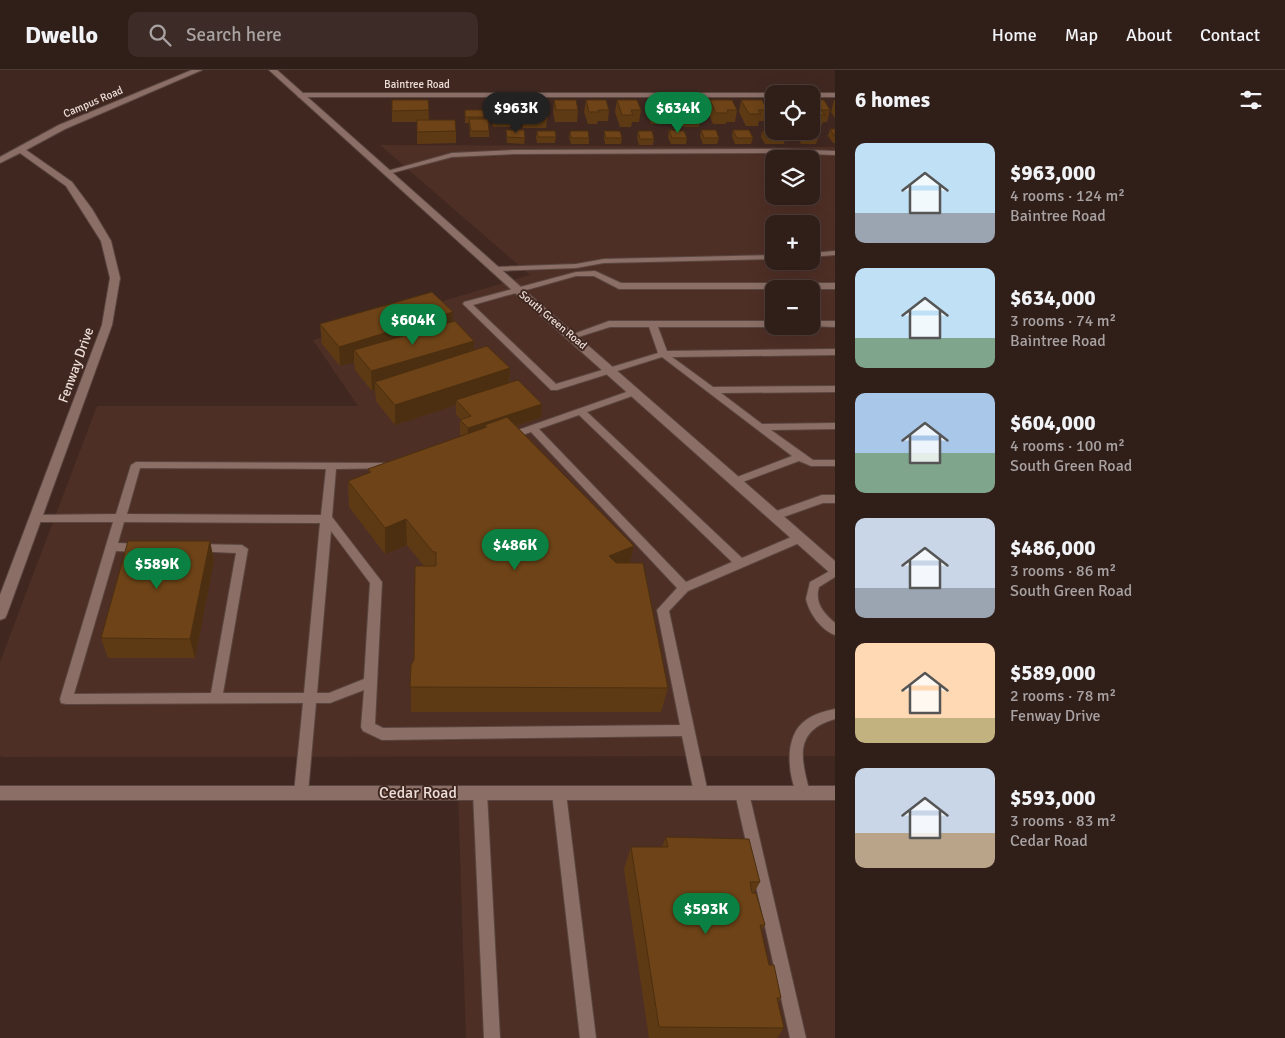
<!DOCTYPE html>
<meta charset="utf-8">
<style>
:root{--surface:#301e19;--page:#3c2b26;--text:#f1f3f6;--muted:#a8a2a2;--line:#4b3c38;--accent:#0b8043}
body{margin:0;font-family:Signika,sans-serif;background:var(--page);color:var(--text);height:100vh;display:flex;flex-direction:column;font-size:19px;white-space:nowrap}
*{box-sizing:border-box;margin:0}
p{font-size:16px;color:var(--muted)}
.icon{flex:none;width:28px;height:28px;fill:none;stroke:currentColor;stroke-width:2;stroke-linecap:round;stroke-linejoin:round}
.map{position:relative;flex:1;overflow:hidden}
.panel{display:flex;flex-direction:column;background:var(--surface);width:450px}
.panel>*{flex:none}
.tools{position:absolute;left:765px;top:15px;display:grid;gap:10px}
.tools a{display:grid;place-items:center;width:55px;height:55px;border-radius:10px;background:var(--surface);box-shadow:0 5px 20px #0002,0 0 0 1px var(--line);font-size:25px}
.price{position:absolute;translate:-50% -42px;padding:0 11px;border-radius:18px;background:var(--accent);color:#fff;font-size:16px;line-height:32px;filter:drop-shadow(0 1px 2px #0008)}
.price::after{content:'';position:absolute;left:50%;top:30px;width:15px;height:11px;margin-left:-8px;background:inherit;clip-path:polygon(0 0,100% 0,50% 100%)}
.price.on{background:#222;color:#fff}
ul{padding:0;list-style:none}
li{display:flex;align-items:center;gap:15px;height:125px;padding:0 20px}
li span{display:grid;place-items:center;flex:none;width:140px;height:100px;border-radius:10px;color:#555}
li>.icon{margin-inline-start:auto}
span .icon{width:60px;height:60px;fill:#fffc;stroke-width:1}
li b{font-size:21px}
h2{display:flex;justify-content:space-between;align-items:center;height:60px;padding:0 20px;font-size:21px}
header{display:flex;align-items:center;gap:30px;box-sizing:border-box;height:70px;padding:0 25px;background:var(--surface);border-bottom:1px solid var(--line)}
header strong{font-size:24px}
nav{display:flex;gap:28px;margin-inline-start:auto;font-size:18px}
.search{width:350px;height:45px;background:var(--page);display:flex;align-items:center;gap:12px;box-sizing:border-box;padding:0 18px;border-radius:10px;color:var(--muted);font-size:19px}
main{display:flex;flex:1;min-height:0}
.map>svg:first-child{display:block}
.built{fill:#4e2f26;fill-rule:evenodd}
.lines{fill:none;stroke-linecap:round;stroke-linejoin:round}
.service-casing{stroke:#5a4640;stroke-width:2}
.minor-casing{stroke:#5a4640;stroke-width:2}
.secondary-casing{stroke:#5a4640;stroke-width:2}
.service{fill:#8b6f66;fill-rule:evenodd}
.minor{fill:#8b6f66;fill-rule:evenodd}
.secondary{fill:#8b6f66;fill-rule:evenodd}
.wall{fill:#5e3a14}
.shaded-wall{fill:#4c2f10}
.building{fill:#6d4317;stroke:#4c2f10}
.labels{text-anchor:middle;dominant-baseline:central;stroke-width:4;stroke-linejoin:round;paint-order:stroke}
.far-street-label{font-size:11px;fill:#eeded9;stroke:#402821}
.street-label{font-size:14px;fill:#eeded9;stroke:#402821}
.near-street-label{font-size:16px;fill:#eeded9;stroke:#402821}
</style>
<header>
<strong>Dwello</strong>
<div class="search"><svg class="icon" aria-label="search" viewBox="0 0 24 24"><circle cx="10" cy="10" r="6"/><path d="M15 15l6 6"/></svg>Search here</div>
<nav><a>Home</a><a>Map</a><a>About</a><a>Contact</a></nav>
</header>
<main>
<div class="map">
<svg width="835" height="968" viewBox="0 0 835 968">
<rect width="100%" height="100%" fill="#402821"/>
<path class="built" d="M380 75 835 77V686L3 687 0 686V592L97 336H358L313 270 530 205ZM774 89H811V126H774ZM774 154H811V191H774ZM774 219H811V256H774Z
M458 723H835V968H466Z"/>
<g class="lines">
<defs>
<path id="service" d="M785 79 835 81V85L785 83 515 84 452 87 388 104 384 102 452 83 515 80Z
M835 181V185L811 187V183Z
M774 185V189L604 193 576 198 496 201 492 199 496 197 576 194 604 189Z
M595 201 621 213H835V219H619L594 206H576L473 235 556 314 658 283 649 257H610L572 269 568 266 609 251H774V256H776L774 257H658L667 281 835 279V285L672 287 713 317 835 316V322L721 323 762 354 835 353V359L771 360 813 390H835V396H811L799 391 740 413H732L731 411 732 409 792 386 662 287 557 320H551L463 234 464 232 576 202Z
M811 251H835V257L809 256H811Z
M635 319 638 320V324L587 342 742 488 796 465H804L806 468 804 471 688 521 669 541 708 723 706 727 701 729 696 727 694 723 682 666 382 670 363 661 361 657 364 620 330 633H316L308 723 306 727 301 729 296 727 294 723 303 633 66 634 61 633 60 629 113 452H36L32 451 31 448 32 445 116 444 131 395 136 392 392 393 396 394 397 396 396 398 336 399 332 447 382 512 375 654 383 658 680 655 657 540 677 518 531 362 508 370 503 367 504 365ZM579 345 732 492 686 512 539 359ZM140 398 326 399 321 445 127 444ZM124 452 320 453 304 623H223L248 479 242 475 196 474 192 475 190 478 192 481 236 483 211 623 74 624 116 481 140 482 146 478 140 474 118 473ZM331 461 370 513 364 609 329 623H317Z
M822 425H835V433H823L775 450 770 446 771 443Z
M835 498V507L819 517C814 533 824 543 835 553V565C821 560 809 543 806 529L810 512Z
M835 639V649C793 661 801 689 810 723L808 727 803 729 798 727C788 705 783 666 806 650 814 644 825 641 835 639Z
M480 717 485 719 487 723 500 968H484L473 723 475 719Z
M559 717 564 719 566 723 596 968H580L552 723 554 719Z
M742 717 747 719 749 723 806 968H790L735 723 737 719Z"/>
<path id="minor" d="M192 0H202L65 59 26 80 72 112 92 139 111 171 120 208 112 255 7 544 5 548 0 550V525L102 255 110 208 101 171 66 116 20 83 0 93V87L59 55Z
M298 23H774L777 24H774V27H298Z
M811 23H835V27H811V24H808Z"/>
<path id="secondary" d="M269 0H277L521 217 835 491V504L830 503 513 221Z
M0 716H835V730H0Z"/>
</defs>
<use href="#service" class="service-casing"/>
<use href="#minor" class="minor-casing"/>
<use href="#secondary" class="secondary-casing"/>
<use href="#service" class="service"/>
<use href="#minor" class="minor"/>
<use href="#secondary" class="secondary"/>
</g>
<path class="wall" d="M392 30H428L429 50 456 61V73L417 74V52H392Z
M521 30 548 46 546 58H523L520 41Z
M554 30 578 40 577 52H555L553 42Z
M586 30 609 40 608 51H598L597 54H588L584 42Z
M617 30 641 40 639 52H632L631 57H620L615 42Z
M648 30 672 40 670 52H660V54H651L646 42Z
M679 30 706 40 703 52H700L699 57H683L677 42Z
M710 30 737 40 735 52H726V54H713L708 42Z
M741 30 767 40 765 51H759L758 56H746L739 42Z
M811 30 830 40 827 52H823L821 57 811 56Z
M834 30H835V48L831 42Z
M492 31 515 40 514 52H511V57H493L492 43Z
M772 31H774V50L770 42Z
M465 40H483V49L489 61V67H470L469 53H465Z
M830 59H835V73H833L828 66Z
M506 60 525 68 524 74 507 73Z
M669 60 687 68 686 74H671L668 67Z
M701 60 719 68 717 74H703L700 66Z
M733 60 753 68 751 74H735L732 66Z
M537 61 556 67 555 73H537L536 67Z
M570 61 589 68V74H571L569 67Z
M604 61 622 68 621 74H605L604 67Z
M638 61 654 69 653 75H639L637 67Z
M762 61 785 68 784 74H765L761 67Z
M798 61H811L818 68 816 74H801L797 66Z
M453 251 474 271 473 280 510 298 509 313 542 334 541 347 516 356 634 476 630 493 668 618 661 642H411V595L414 590 424 496 407 475 385 484 349 437 348 411 369 403 368 399 461 366 460 364V350H461L456 344V335L395 355 376 331 375 320 372 321 355 300 354 292 340 296 322 274 320 254Z
M210 471 214 491 195 588H108L101 568Z
M666 767 760 812 754 823 765 855 761 861 769 895 781 928 778 933 784 958 777 968H649L624 799 631 777H662Z"/>
<path class="shaded-wall" d="M453 242V262L354 280V292L340 296 339 277Z
M474 271 473 290 375 312V320L372 321 371 301Z
M510 298 508 317 456 330V335L395 355V335Z
M542 334 541 347 486 366 487 357 485 355 484 366 467 372 468 358Z
M406 449 407 475 385 484V458Z
M210 471 214 491 195 588 190 569Z
M634 476 628 501 604 511 609 486Z"/>
<path class="building" d="M392 30H428L429 40 392 41Z
M514 30 515 40H511L512 45H494L492 31Z
M521 30H544L548 46H524Z
M554 30H576L578 40H556Z
M586 30H606L609 40H598L599 42H589Z
M617 30H637L641 40H631L633 45H622Z
M648 30H669L672 40H661L662 43H653Z
M679 30H701L706 40H699L702 45H685Z
M710 30H732L737 40H727L728 43H716Z
M741 30H762L767 40H758L761 44H749Z
M811 30H824L830 40H821L825 45H812L811 43Z
M465 40H483L484 47H465Z
M469 49H488L489 61H471Z
M417 50H455L456 61 417 62Z
M830 59H835V67Z
M506 60H524L525 68 507 67Z
M669 60 684 61 687 68H672Z
M701 60H716L719 68H704Z
M733 60H749L753 68H737Z
M811 60H813L818 68 802 67 799 61H811Z
M537 61H555L556 67H538Z
M570 61H588L589 68H571Z
M604 61H620L622 68H606Z
M638 61H652L654 69H640Z
M762 61H782L785 68H766Z
M432 222 453 242 339 277 320 254Z
M455 251 474 271 371 301 354 280Z
M487 276 510 298 395 335 375 312Z
M518 310 542 334 468 358 460 350 471 346 456 330Z
M507 347 634 476 609 486 616 493H643L668 618 410 617 411 595 414 590 415 496H436V482H433L406 449 385 458 348 411 371 402 368 399 487 357 485 355Z
M128 471H210L190 569 101 568Z
M666 767 749 769 760 812H750L752 823H756L765 855H760L769 895H774L781 928H777L784 958 659 957 631 777H668Z"/>
<g class="labels">
<g class="far-street-label">
<text x="417" y="14">Baintree Road</text>
<text transform="translate(93 32) rotate(-23)">Campus Road</text>
<text transform="translate(553 250) rotate(40)">South Green Road</text>
</g>
<g class="street-label">
<text transform="translate(76 295) rotate(-70)">Fenway Drive</text>
</g>
<g class="near-street-label">
<text x="418" y="723">Cedar Road</text>
</g>
</g>
</svg>
<div class="tools">
<a><svg class="icon" aria-label="locate" viewBox="0 0 24 24"><circle cx="12" cy="12" r="6"/><path d="M12 2v4M12 18v4M2 12h4M18 12h4"/></svg></a>
<a><svg class="icon" aria-label="layers" viewBox="0 0 24 24"><path d="M12 4l9 5-9 5-9-5zM3 14l9 5 9-5"/></svg></a>
<a>+</a>
<a>−</a>
</div>
<b class="price on" style="left:516px;top:64px">$963K</b>
<b class="price" style="left:678px;top:64px">$634K</b>
<b class="price" style="left:413px;top:276px">$604K</b>
<b class="price" style="left:515px;top:501px">$486K</b>
<b class="price" style="left:157px;top:520px">$589K</b>
<b class="price" style="left:706px;top:865px">$593K</b>
</div>
<section class="panel">
<h2>6 homes<svg class="icon" aria-label="filters" viewBox="0 0 24 24"><path d="M4 7h16M4 17h16"/><circle cx="9" cy="7" r="2"/><circle cx="15" cy="17" r="2"/></svg></h2>
<ul>
<li><span style="background:linear-gradient(#bfe0f5 70%,#9aa5b1 0)"><svg class="icon" aria-label="home" viewBox="0 0 24 24"><path d="M3 11l9-7 9 7M6 9v11h12V9"/></svg></span><div><b>$963,000</b><p>4 rooms · 124 m²</p><p>Baintree Road</p></div></li>
<li><span style="background:linear-gradient(#bfe0f5 70%,#7fa58c 0)"><svg class="icon" aria-label="home" viewBox="0 0 24 24"><path d="M3 11l9-7 9 7M6 9v11h12V9"/></svg></span><div><b>$634,000</b><p>3 rooms · 74 m²</p><p>Baintree Road</p></div></li>
<li><span style="background:linear-gradient(#a9c7e8 60%,#7fa58c 0)"><svg class="icon" aria-label="home" viewBox="0 0 24 24"><path d="M3 11l9-7 9 7M6 9v11h12V9"/></svg></span><div><b>$604,000</b><p>4 rooms · 100 m²</p><p>South Green Road</p></div></li>
<li><span style="background:linear-gradient(#c9d6e8 70%,#9aa5b1 0)"><svg class="icon" aria-label="home" viewBox="0 0 24 24"><path d="M3 11l9-7 9 7M6 9v11h12V9"/></svg></span><div><b>$486,000</b><p>3 rooms · 86 m²</p><p>South Green Road</p></div></li>
<li><span style="background:linear-gradient(#ffd9b3 75%,#c2b280 0)"><svg class="icon" aria-label="home" viewBox="0 0 24 24"><path d="M3 11l9-7 9 7M6 9v11h12V9"/></svg></span><div><b>$589,000</b><p>2 rooms · 78 m²</p><p>Fenway Drive</p></div></li>
<li><span style="background:linear-gradient(#c9d6e8 65%,#b9a48a 0)"><svg class="icon" aria-label="home" viewBox="0 0 24 24"><path d="M3 11l9-7 9 7M6 9v11h12V9"/></svg></span><div><b>$593,000</b><p>3 rooms · 83 m²</p><p>Cedar Road</p></div></li>
</ul>
</section>
</main>
